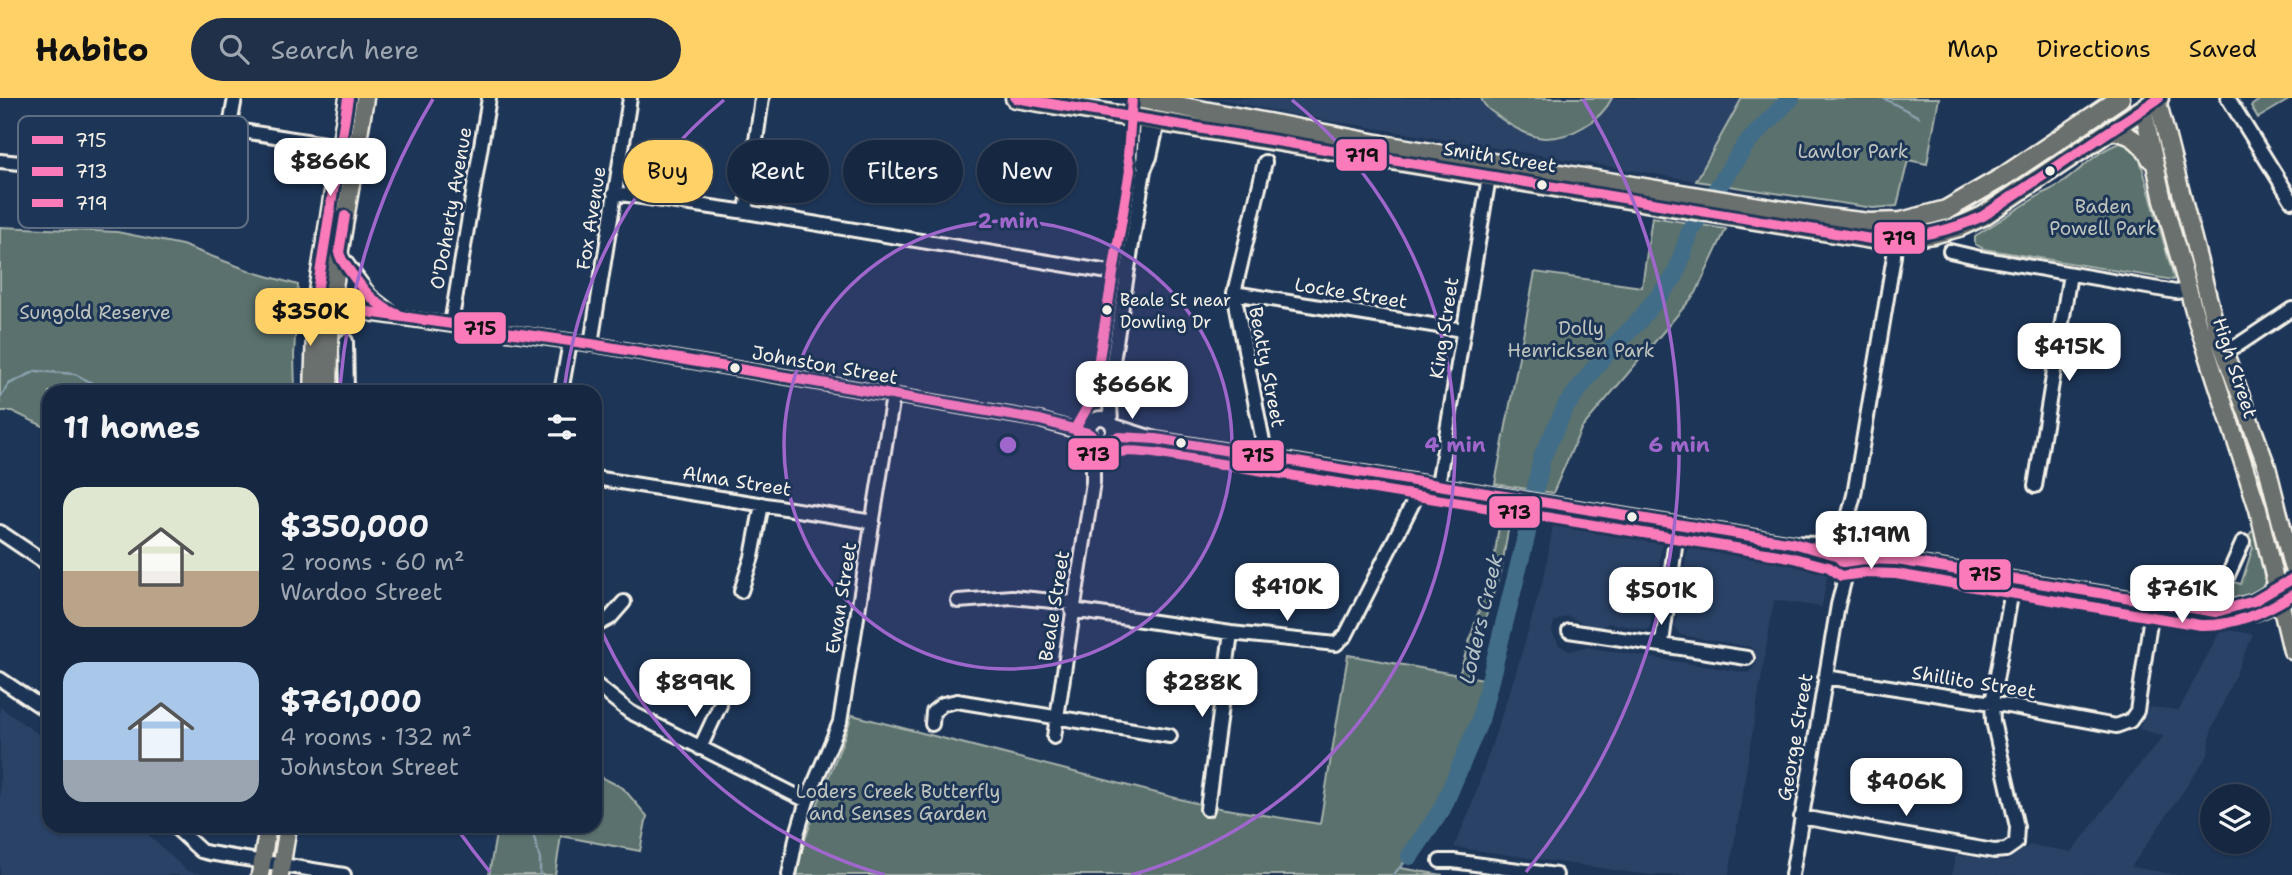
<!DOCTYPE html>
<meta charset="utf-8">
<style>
:root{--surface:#162841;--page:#1f3048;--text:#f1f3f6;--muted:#9ea6b1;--line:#35445a;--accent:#ffd166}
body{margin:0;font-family:"Shantell Sans",sans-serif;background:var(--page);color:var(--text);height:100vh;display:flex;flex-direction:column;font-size:26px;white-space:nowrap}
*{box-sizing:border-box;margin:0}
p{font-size:23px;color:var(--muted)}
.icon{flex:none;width:38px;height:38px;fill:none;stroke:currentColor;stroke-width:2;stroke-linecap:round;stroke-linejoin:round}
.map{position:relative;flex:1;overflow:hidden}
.sheet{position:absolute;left:42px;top:287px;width:560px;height:448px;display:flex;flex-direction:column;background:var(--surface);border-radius:21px;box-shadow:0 2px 5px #0004,0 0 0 2px var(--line)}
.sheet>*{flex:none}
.banner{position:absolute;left:623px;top:42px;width:665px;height:63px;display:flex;gap:14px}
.buttons{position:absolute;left:2200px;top:686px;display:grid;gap:14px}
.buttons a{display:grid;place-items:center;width:70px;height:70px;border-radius:50%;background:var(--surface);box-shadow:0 2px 5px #0004,0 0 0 2px var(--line);font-size:35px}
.price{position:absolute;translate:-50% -60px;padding:0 16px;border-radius:14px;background:#fff;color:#222;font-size:23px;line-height:46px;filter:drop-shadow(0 2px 4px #0008)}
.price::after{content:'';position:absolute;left:50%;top:42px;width:21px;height:16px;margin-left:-10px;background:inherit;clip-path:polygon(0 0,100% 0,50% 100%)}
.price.active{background:var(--accent);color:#111}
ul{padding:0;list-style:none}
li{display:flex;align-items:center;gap:21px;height:175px;padding:0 21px}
li span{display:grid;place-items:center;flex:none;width:196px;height:140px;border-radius:21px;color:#555}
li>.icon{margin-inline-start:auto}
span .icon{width:84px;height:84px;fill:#fffc;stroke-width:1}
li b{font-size:30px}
h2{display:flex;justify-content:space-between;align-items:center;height:84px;padding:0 21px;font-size:30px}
.tag{padding:0 24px;border-radius:32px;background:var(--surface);box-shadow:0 2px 5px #0004,0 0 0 2px var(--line);font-size:24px;line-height:63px}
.tag.active{background:var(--accent);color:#111}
header{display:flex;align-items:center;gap:42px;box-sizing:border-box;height:98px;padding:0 35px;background:var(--accent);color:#111}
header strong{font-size:33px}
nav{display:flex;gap:38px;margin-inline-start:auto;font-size:24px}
.search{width:490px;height:63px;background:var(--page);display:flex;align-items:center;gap:18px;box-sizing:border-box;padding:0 24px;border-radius:38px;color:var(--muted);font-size:26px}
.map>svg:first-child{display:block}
.built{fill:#2c4366}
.green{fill:#5a716d;stroke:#a7b1aa;stroke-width:2}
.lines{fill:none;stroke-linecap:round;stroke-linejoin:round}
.stream{stroke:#89a2ae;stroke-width:2.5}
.river{stroke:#426d88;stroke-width:18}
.minor-casing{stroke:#f4f1e8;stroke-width:18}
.major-casing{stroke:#f4f1e8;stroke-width:21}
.highway-casing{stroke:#f4f1e8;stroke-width:23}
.minor{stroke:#1d3557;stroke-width:12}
.major{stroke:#6b706d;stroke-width:16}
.highway{stroke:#6b706d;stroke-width:18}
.bus-1-casing{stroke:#1d3557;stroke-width:16}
.bus-2-casing{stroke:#1d3557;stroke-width:16}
.bus-3-casing{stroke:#1d3557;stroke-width:16}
.bus-1{stroke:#fa7aba;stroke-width:10}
.bus-2{stroke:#fa7aba;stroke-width:10}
.bus-3{stroke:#fa7aba;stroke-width:10}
.ring{fill:none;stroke:#9f67cb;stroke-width:3.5}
.bus-dot{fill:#f4f1e8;stroke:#1d3557;stroke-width:2.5}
.labels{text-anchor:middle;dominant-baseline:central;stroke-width:6;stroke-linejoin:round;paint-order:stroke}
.bus-label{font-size:17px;fill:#f4f1e8;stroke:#1d3557;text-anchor:start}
.park-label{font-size:19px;fill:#bec4bd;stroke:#1d3557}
.street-label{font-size:19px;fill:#f4f1e8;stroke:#1d3557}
.water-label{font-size:21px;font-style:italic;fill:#b6c3c6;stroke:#1d3557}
.key{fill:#1d3557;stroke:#5e6d82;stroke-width:2}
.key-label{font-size:19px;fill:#f4f1e8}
.centre{fill:#9f67cb;stroke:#1d3557;stroke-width:3.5}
.ring-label{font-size:21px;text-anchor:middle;font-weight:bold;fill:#9f67cb;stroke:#1d3557;stroke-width:6;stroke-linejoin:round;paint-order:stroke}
.line-badge{stroke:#1d3557;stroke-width:2.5}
.pale-badge-label{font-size:19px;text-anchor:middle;font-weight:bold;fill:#111}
</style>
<header>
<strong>Habito</strong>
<div class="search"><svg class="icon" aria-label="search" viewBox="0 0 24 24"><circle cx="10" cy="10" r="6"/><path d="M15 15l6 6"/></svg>Search here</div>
<nav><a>Map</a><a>Directions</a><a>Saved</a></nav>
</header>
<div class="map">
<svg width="2292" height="777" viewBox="0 0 2292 777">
<rect width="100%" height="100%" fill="#1d3557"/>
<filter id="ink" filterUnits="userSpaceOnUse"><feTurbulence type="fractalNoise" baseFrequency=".0143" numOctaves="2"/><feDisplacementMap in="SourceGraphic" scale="14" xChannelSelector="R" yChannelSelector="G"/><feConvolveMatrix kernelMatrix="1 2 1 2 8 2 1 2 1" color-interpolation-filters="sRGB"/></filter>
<g filter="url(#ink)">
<path class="built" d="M1216 0H1742L1696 83 1295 17Z
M1554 421 1663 439 1650 529 1646 532 1610 525 1602 528H1590L1567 518 1554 524 1552 534 1559 547 1570 553 1585 549 1748 575 1756 567 1757 558 1751 549 1680 537 1675 529 1688 449 1696 444 1823 466 1828 472 1822 509 1774 502 1729 777H1649L1454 749 1470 712 1517 571 1545 475Z
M2221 531 2253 536 2211 633 2208 657 2131 769 2179 777H1952L1956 757 2006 764 2030 747 2072 754 2121 689 2164 638 2139 631 2149 609 2179 612Z
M0 609 49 644V728H139L187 773 208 777H0Z"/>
<path class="green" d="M1481 0H1612C1601 23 1569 41 1544 40 1530 39 1510 28 1499 19 1491 13 1484 9 1481 0Z
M1742 0H1939L1927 66 1908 62 1897 108 1873 110 1696 83Z
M2262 0H2292L2258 20 2251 8Z
M2120 45 2131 48 2139 58 2174 180 2173 182 1984 151 1975 146V138L2043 95C2073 84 2090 55 2120 45Z
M1652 119 1726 131 1696 195 1581 331 1553 395 1495 386 1535 174 1642 189Z
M0 129 117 134 182 147 253 174 298 187 294 257 295 294H49V331L12 313H0Z
M1501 413 1511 415 1502 468 1467 578 1489 582C1474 649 1446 718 1400 770L1443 777H796C807 720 835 671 852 617L1207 708 1320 726 1348 557 1459 577 1494 463Z
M2256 433 2265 485 2255 496 2232 502 2228 498V492L2233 484 2241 486 2253 449 2247 443 2251 434Z
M595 676 623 690 647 718 640 753 561 738 555 777H489L497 730 490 728H595Z"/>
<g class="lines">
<path class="stream" d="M1883 0 1919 19
M0 300 9 286 36 273 75 276 109 294
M531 728 540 761V777
M1393 777 1410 758"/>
<path class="river" d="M1410 758 1442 711 1480 622 1526 439 1542 359 1566 308 1602 260 1638 224 1675 178 1691 131 1746 46 1791 0"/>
<defs>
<path id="minor" d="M2228 0 2292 103
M230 31 357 51
M0 63 205 83 216 77 223 67 235 0
M1265 64 1234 195 1266 359
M1143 65 1146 22
M216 77 225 91
M614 95 746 114 1127 177
M746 114 762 0
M1950 153 1980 160 2176 194 2189 192
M339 155 370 198 393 216
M1234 195 1463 232
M332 197 343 198 379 211
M331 207 372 216 591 246 1040 322 1091 337
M451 226 489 0
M346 243 347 294
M591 246 630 0
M2223 253 2238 247 2292 211
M561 294 570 244
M1089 332a12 12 0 1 1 24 0a12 12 0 1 1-24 0Z
M1111 325 1109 288 1144 72 1150 59 1158 24
M1112 327 1156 341 1793 445 1838 447 1843 444H1849L1856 451 1897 462 2216 514C2246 524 2267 513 2292 497
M595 380 873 424
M1438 387 1489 79
M2035 388 2070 176
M0 434 49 467
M1841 445 1854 397 1894 158 1895 141
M1817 452 1836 457 1843 464 1878 461
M741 493 752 459 762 406
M958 503 1012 499 1073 505
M1072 512 1231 535 1336 546 1346 537 1423 385
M2216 514 2254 503 2292 481
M2216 514 2219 497 2243 444
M595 528 610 520 624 504
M1569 533 1747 560
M1662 545 1678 427
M1825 579 1992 605 2116 628 2130 623 2137 613 2153 504
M0 581 49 614
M595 586 630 614 807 703
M932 626 933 614 943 606 957 603 1170 638
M1054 639 1093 384V340
M700 650 720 607
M1207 711 1231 535
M1801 719 1994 753 2006 752 2016 745 2017 729 1993 623 1992 605 2014 481
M174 728 201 753 209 755 344 777
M1440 763H1453L1556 777
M789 777 797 736 807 703 840 624 893 298
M1792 777 1838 507 1849 464"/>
<path id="major" d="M2157 1 2217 234 2267 369 2292 468
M2143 10 2162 98 2197 223 2258 411 2292 553
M2111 33C2131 35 2141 44 2151 62
M313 294 316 200 348 0
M329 294 331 207 365 0
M260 777 268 728
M280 777 288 728"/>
<path id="highway" d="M1015 0 1871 141H1895L1933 136 1959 129 1983 118 2159 0
M1136 0 1383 47 1827 120 1869 125 1901 124 1946 112 2003 79 2120 0"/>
</defs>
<use href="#minor" class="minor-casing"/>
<use href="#major" class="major-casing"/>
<use href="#highway" class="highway-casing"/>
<use href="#minor" class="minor"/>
<use href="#major" class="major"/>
<use href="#highway" class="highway"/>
<defs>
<path id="bus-1" d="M348 0 316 200 340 210 591 246 1040 322 1088 335 1100 344 1119 339 1156 341 1793 445 1836 457 1843 464 1864 461 1897 462 2216 514 2254 503 2292 481
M345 118 339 155 342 162C358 185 374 210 402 218"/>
<path id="bus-2" d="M1132 0 1128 58 1130 72 1095 285 1088 308 1076 329 1081 347C1096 362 1100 356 1119 354 1130 352 1143 354 1154 355L1790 459 1829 469 1841 478 1865 475 1896 476 2200 527C2234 528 2263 515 2292 497"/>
<path id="bus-3" d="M1015 0 1871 141C1911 141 1947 135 1983 118L2159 0"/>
</defs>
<use href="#bus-1" class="bus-1-casing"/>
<use href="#bus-2" class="bus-2-casing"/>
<use href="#bus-3" class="bus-3-casing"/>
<use href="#bus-1" class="bus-1"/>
<use href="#bus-2" class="bus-2"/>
<use href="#bus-3" class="bus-3"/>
</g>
</g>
<circle cx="1008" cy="347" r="224" fill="#9f67cb" fill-opacity=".12"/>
<g class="ring">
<circle cx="1008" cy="347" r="224"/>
<path d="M885 777A447 447 0 0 1 595 518M564 293A447 447 0 0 1 724 2M1292 2A447 447 0 0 1 1131 777"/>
<path d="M490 774A671 671 0 0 1 458 732M340 289A671 671 0 0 1 433 1M1583 1A671 671 0 0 1 1526 774"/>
</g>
<g class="bus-dot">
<circle cx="2050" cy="73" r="6"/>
<circle cx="1542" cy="87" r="6"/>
<circle cx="1107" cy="212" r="6"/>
<circle cx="735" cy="270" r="6"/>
<circle cx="1181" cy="345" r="6"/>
<circle cx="1632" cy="419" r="6"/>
</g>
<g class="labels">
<g class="bus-label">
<text x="1120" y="202">Beale St near<tspan x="1120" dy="22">Dowling Dr</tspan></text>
</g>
<g class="park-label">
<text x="1853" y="53">Lawlor Park</text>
<text x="2103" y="108">Baden<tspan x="2103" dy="22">Powell Park</tspan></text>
<text x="95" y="214">Sungold Reserve</text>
<text x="1581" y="230">Dolly<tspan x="1581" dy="22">Henricksen Park</tspan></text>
<text x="898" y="693">Loders Creek Butterfly<tspan x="898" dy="22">and Senses Garden</tspan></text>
</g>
<g class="street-label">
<text transform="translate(1500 59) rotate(9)">Smith Street</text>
<text transform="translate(451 110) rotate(-80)">O'Doherty Avenue</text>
<text transform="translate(591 120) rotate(-81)">Fox Avenue</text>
<text transform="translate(1351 195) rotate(9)">Locke Street</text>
<text transform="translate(1444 230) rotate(-81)">King Street</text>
<text transform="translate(825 267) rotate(10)">Johnston Street</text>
<text transform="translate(1267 269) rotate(79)">Beatty Street</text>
<text transform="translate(2235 270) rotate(72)">High Street</text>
<text transform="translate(737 383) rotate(9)">Alma Street</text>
<text transform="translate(841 500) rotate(-81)">Ewan Street</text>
<text transform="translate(1054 508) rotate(-81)">Beale Street</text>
<text transform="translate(1974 584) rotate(9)">Shillito Street</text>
<text transform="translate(1795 639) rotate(-80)">George Street</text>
</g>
<g class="water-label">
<text transform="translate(1481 521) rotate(-77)">Loders Creek</text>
</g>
</g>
<rect x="18" y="18" width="230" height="112" rx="10" class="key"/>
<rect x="32" y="38" width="31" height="8" fill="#fa7aba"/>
<rect x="32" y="69" width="31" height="9" fill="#fa7aba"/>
<rect x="32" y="101" width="31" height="8" fill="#fa7aba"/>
<g class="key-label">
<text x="75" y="49">715</text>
<text x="75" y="80">713</text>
<text x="75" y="112">719</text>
</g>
<circle cx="1008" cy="347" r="10" class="centre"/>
<g class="ring-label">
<text x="1008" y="130">2 min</text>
<text x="1455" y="354">4 min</text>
<text x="1679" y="354">6 min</text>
</g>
<g class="line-badge">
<rect x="1335" y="40" width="53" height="34" rx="7" fill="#fa7aba"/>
<rect x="1873" y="123" width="53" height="34" rx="7" fill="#fa7aba"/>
<rect x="453" y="213" width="54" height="34" rx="7" fill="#fa7aba"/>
<rect x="1067" y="339" width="53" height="34" rx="7" fill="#fa7aba"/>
<rect x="1231" y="341" width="54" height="33" rx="7" fill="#fa7aba"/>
<rect x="1488" y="397" width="53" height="34" rx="7" fill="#fa7aba"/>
<rect x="1958" y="460" width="54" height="33" rx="7" fill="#fa7aba"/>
</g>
<g class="pale-badge-label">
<text x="1362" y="64">719</text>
<text x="1899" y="147">719</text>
<text x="480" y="237">715</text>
<text x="1093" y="363">713</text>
<text x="1258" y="364">715</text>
<text x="1514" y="421">713</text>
<text x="1985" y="483">715</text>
</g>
</svg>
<div class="buttons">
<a><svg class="icon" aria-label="layers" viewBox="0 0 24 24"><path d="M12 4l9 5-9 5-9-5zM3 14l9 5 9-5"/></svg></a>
</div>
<b class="price" style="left:330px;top:100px">$866K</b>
<b class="price active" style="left:310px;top:250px">$350K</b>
<b class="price" style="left:2069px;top:285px">$415K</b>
<b class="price" style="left:1132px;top:323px">$666K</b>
<b class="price" style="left:1871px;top:473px">$1.19M</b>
<b class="price" style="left:1287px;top:525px">$410K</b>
<b class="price" style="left:2182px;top:527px">$761K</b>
<b class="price" style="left:1661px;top:529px">$501K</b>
<b class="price" style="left:695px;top:621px">$899K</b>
<b class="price" style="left:1202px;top:621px">$288K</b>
<b class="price" style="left:1906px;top:720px">$406K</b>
<div class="banner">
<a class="tag active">Buy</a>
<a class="tag">Rent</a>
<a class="tag">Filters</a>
<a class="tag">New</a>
</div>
<section class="sheet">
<h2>11 homes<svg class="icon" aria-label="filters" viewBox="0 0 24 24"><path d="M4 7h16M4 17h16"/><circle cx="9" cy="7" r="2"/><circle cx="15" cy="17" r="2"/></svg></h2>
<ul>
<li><span style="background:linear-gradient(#dfe7d0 60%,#b9a48a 0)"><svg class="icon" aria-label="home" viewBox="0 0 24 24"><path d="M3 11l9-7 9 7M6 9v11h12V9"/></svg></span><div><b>$350,000</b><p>2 rooms · 60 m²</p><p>Wardoo Street</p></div></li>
<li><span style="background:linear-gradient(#a9c7e8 70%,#9aa5b1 0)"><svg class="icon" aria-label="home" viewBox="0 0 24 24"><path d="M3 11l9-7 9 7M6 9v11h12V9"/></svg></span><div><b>$761,000</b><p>4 rooms · 132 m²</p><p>Johnston Street</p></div></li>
</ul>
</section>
</div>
